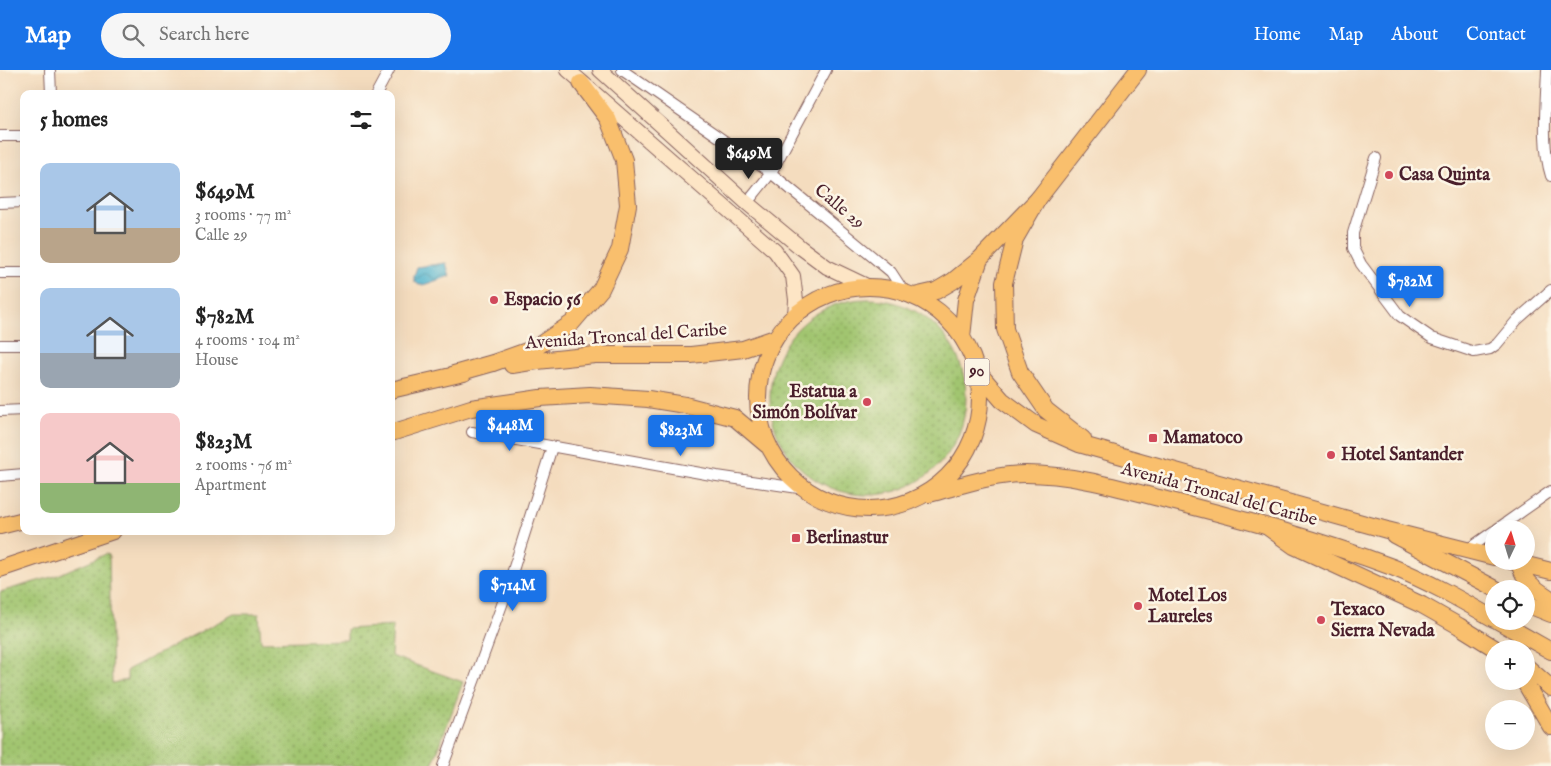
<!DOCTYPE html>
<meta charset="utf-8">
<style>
:root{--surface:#fff;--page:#f6f6f6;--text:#222;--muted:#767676;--accent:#1a73e8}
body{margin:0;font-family:"IM FELL English",serif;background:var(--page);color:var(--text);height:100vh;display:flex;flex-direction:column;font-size:19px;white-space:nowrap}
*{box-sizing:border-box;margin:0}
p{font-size:16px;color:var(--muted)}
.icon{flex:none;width:28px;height:28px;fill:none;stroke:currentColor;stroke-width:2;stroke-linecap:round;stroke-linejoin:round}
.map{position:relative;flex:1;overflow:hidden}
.details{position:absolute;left:20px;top:20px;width:375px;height:445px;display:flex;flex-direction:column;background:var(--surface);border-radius:10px;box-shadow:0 5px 20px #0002}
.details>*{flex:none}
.needle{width:32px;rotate:4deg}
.controls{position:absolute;left:1485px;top:450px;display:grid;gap:10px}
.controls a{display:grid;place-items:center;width:50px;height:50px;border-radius:50%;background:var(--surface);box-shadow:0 5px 20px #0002;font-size:25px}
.price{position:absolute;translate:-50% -42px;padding:0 11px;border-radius:5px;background:var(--accent);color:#fff;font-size:16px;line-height:32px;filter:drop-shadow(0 1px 2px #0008)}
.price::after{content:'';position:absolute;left:50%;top:30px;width:15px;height:11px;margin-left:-8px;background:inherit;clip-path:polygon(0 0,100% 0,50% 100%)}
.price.selected{background:#222;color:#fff}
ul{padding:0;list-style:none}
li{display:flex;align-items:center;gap:15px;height:125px;padding:0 20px}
li span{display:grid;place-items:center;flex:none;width:140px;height:100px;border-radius:10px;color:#555}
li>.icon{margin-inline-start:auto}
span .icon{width:60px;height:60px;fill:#fffc;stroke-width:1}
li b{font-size:21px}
h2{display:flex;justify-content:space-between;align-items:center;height:60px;padding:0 20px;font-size:21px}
header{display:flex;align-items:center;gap:30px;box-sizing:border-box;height:70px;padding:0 25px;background:var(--accent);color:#fff}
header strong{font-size:24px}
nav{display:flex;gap:28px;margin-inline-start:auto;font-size:18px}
.search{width:350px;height:45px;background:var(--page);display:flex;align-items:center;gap:12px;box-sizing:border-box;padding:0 18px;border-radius:28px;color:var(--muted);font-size:19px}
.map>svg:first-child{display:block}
.grass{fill:url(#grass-dots);stroke:#76724d}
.water{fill:url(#water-waves);stroke:#4e6a7d}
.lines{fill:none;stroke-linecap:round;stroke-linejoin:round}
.minor-casing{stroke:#86615e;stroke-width:12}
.secondary-casing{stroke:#86615e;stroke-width:16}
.primary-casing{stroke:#86615e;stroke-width:18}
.trunk-casing{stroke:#86615e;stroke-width:18}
.minor{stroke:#fff;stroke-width:10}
.secondary{stroke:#fde5c5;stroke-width:14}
.primary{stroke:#f9bf6d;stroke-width:16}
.trunk{stroke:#f9bf6d;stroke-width:16}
.poi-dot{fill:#d1495b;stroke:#fcf5e5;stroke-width:2}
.labels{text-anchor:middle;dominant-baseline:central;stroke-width:5;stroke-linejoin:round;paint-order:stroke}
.shield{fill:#fcf5e5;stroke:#7f5f63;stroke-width:1}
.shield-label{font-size:16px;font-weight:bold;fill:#4a1f2b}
.poi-label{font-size:18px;font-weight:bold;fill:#4a1f2b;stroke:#fcf5e5;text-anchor:start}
.street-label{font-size:18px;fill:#4a1f2b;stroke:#fcf5e5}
</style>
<header>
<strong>Map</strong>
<div class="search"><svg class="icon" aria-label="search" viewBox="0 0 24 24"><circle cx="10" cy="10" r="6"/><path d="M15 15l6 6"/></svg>Search here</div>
<nav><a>Home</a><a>Map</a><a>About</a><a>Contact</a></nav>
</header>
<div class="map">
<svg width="1551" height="696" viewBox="0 0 1551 696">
<defs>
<pattern id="grass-dots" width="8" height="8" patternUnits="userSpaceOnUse" patternTransform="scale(1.25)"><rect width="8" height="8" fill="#a1c56f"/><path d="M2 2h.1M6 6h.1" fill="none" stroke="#859f5b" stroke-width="1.8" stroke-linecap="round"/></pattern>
<pattern id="water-waves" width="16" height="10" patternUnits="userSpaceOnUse" patternTransform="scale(1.25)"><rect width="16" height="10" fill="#51b4cf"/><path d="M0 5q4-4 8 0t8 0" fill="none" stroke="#4592a8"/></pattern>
</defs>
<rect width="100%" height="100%" fill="#fcf5e5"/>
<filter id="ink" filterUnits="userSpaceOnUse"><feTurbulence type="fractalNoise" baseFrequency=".02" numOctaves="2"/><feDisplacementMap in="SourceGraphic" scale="10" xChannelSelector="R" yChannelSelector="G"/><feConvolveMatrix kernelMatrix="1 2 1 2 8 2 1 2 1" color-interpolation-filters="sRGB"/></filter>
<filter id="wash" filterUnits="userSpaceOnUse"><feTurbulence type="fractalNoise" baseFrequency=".0096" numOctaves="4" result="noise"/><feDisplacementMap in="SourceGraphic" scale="20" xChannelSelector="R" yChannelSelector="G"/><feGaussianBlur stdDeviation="1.12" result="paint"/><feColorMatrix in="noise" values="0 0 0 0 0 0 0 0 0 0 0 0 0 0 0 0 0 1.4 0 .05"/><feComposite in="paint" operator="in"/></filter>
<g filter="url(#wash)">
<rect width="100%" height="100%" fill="#f4dcbe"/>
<path class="grass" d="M770 327a98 98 0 1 1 196 0a98 98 0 1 1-196 0Z
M106 484 109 485 112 613 127 610V600L234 544H259L261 572 347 570V559L393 556 391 586 463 612 432 696H0V522L55 506Z"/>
<path class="water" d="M446 193 450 206 423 215H419L414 211V206L417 197Z"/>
</g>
<g filter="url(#ink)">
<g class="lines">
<defs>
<path id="minor" d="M50 0 51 24
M622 0 771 103 891 202 904 222
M1547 0C1546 34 1541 74 1551 106
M376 24 389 0
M0 66H24
M1376 88 1353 163V178L1361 194 1400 246 1432 268 1474 282 1490 279 1497 274 1517 250 1551 220
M0 133 24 132
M747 133 771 103 826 0
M0 203H24
M0 275H24
M0 341 24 340
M472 362 717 406 805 419
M0 406 24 404
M1497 459 1551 421
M1467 480 1494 461
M443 696 503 532 552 377"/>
<path id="secondary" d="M568 0 775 181 793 206 796 230 795 245
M600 0 747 133 800 177 827 197 869 217"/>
<path id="primary" d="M914 226 936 221 953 211 980 189 1038 129 1138 0
M962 267 966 230 980 189
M1269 458 1294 476 1422 535 1459 556 1496 579
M1394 465 1496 519
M1519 493C1525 513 1534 518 1551 529
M1526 534 1551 544
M1526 596 1551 618
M1524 611 1551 657"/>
<path id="trunk" d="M1038 129 1015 169 1004 213 1005 259 1020 302 1046 340 1083 369
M758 328a111 111 0 1 1 222 0a111 111 0 1 1-222 0Z
M512 295 537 291 595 285H691L743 279 775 268
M977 301 1002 330 1036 355 1079 374 1387 460 1494 487
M454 304 493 293 535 278 572 253 601 219 620 179 628 135 624 90 608 49 581 13
M391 320 464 303
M391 363 471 338 540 328 590 325 648 329 685 335 735 348 767 375
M929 424C960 416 993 404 1026 404 1075 404 1123 419 1171 431 1246 450 1320 470 1392 497 1428 511 1461 530 1494 549
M0 456 24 450
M1511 491 1551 501
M0 499 113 461
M1498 551 1551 581"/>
</defs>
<use href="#minor" class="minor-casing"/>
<use href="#secondary" class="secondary-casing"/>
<use href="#primary" class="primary-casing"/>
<use href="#trunk" class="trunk-casing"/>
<use href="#minor" class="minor"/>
<use href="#secondary" class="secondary"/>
<use href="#primary" class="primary"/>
<use href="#trunk" class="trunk"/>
</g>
</g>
<g class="poi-dot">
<circle cx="1389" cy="105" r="5"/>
<circle cx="494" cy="230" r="5"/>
<circle cx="867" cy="332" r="5"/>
<rect x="1148" y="363" width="10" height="10" rx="2.5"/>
<circle cx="1331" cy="385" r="5"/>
<rect x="791" y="463" width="10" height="10" rx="2.5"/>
<circle cx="1138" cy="536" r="5"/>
<circle cx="1321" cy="550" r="5"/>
</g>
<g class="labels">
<rect class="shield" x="964.5" y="288.5" width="25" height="27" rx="4"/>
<g class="shield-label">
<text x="977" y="302">90</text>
</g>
<g class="poi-label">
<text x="1399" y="105">Casa Quinta</text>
<text x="504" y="230">Espacio 56</text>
<text x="857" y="322" text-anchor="end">Estatua a<tspan x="857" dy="21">Simón Bolívar</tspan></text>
<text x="1163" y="368">Mamatoco</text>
<text x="1341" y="385">Hotel Santander</text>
<text x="806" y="468">Berlinastur</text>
<text x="1148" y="526">Motel Los<tspan x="1148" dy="21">Laureles</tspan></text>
<text x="1331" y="540">Texaco<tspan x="1331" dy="21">Sierra Nevada</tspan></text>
</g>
<g class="street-label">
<text transform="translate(839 137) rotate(40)">Calle 29</text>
<text transform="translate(626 267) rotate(-4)">Avenida Troncal del Caribe</text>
<text transform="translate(1219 425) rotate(15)">Avenida Troncal del Caribe</text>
</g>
</g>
</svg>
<div class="controls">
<a><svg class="needle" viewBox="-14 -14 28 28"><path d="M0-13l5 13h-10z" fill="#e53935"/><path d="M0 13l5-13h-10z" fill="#767676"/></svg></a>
<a><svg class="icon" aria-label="locate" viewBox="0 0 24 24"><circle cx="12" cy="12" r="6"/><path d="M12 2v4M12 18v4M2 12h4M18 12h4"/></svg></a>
<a>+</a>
<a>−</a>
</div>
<b class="price selected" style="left:749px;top:110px">$649M</b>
<b class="price" style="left:1410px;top:238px">$782M</b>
<b class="price" style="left:510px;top:382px">$448M</b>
<b class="price" style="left:681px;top:387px">$823M</b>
<b class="price" style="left:513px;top:542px">$714M</b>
<section class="details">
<h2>5 homes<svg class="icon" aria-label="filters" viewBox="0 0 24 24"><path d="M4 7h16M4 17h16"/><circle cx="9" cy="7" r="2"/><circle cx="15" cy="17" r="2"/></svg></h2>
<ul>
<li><span style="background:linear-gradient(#a9c7e8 65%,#b9a48a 0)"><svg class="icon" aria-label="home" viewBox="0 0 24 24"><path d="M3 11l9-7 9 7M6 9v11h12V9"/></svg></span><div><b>$649M</b><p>3 rooms · 77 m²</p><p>Calle 29</p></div></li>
<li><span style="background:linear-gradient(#a9c7e8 65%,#9aa5b1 0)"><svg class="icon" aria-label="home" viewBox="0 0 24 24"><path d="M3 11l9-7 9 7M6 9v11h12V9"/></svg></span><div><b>$782M</b><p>4 rooms · 104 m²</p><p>House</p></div></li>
<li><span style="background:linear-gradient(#f6c9c9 70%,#8fb573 0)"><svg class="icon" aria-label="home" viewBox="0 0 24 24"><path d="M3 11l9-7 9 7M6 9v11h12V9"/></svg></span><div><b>$823M</b><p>2 rooms · 76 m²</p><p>Apartment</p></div></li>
</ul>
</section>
</div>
